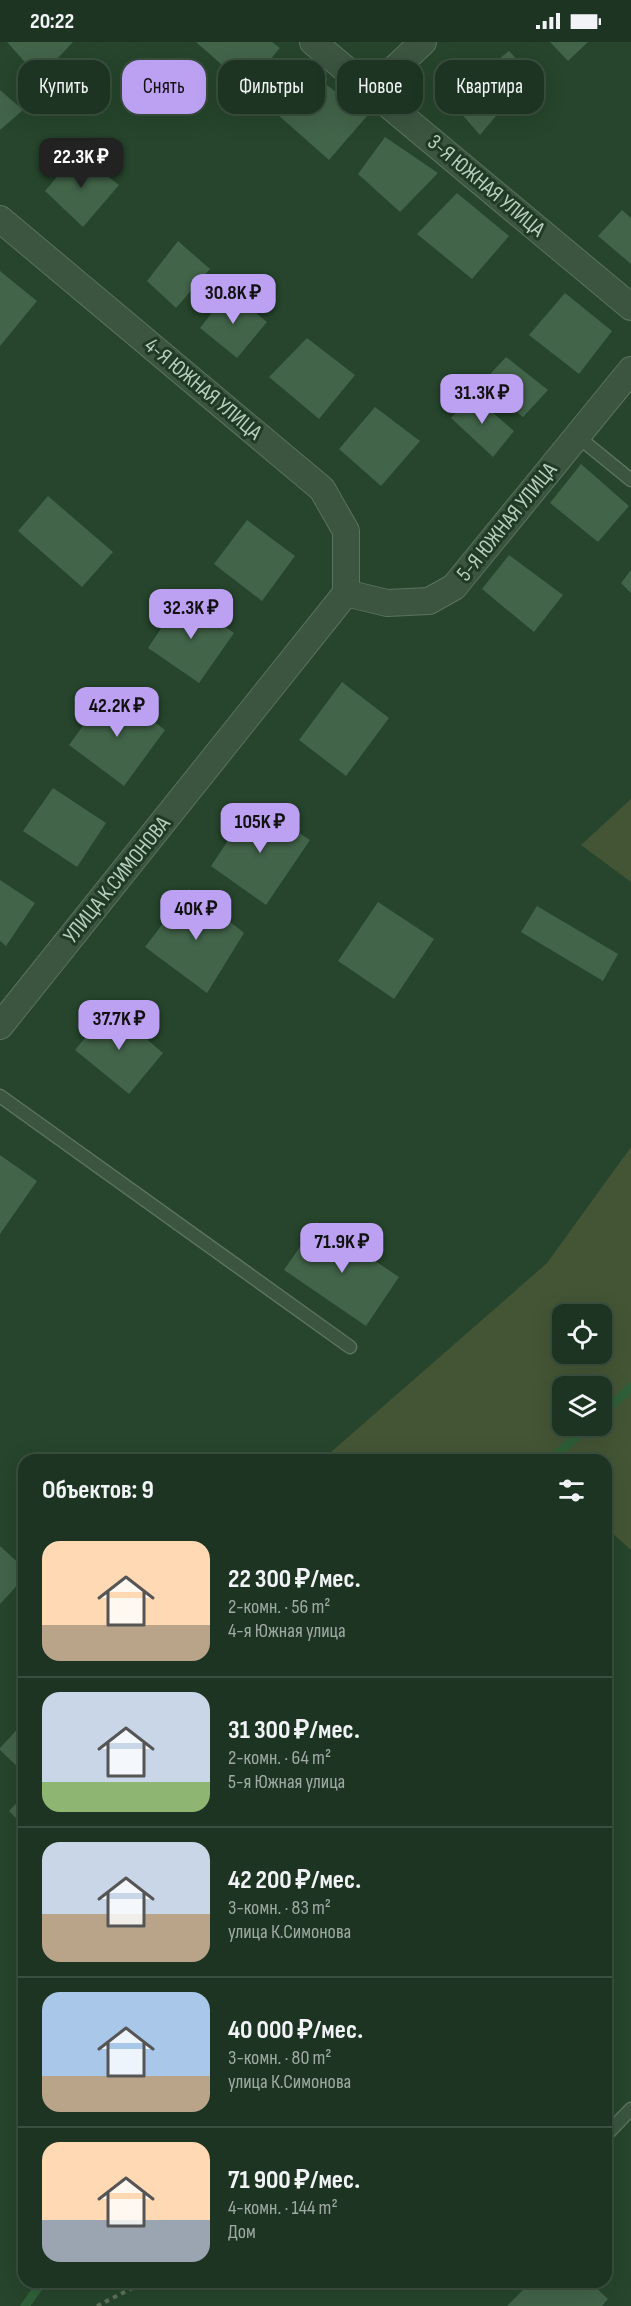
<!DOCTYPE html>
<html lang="ru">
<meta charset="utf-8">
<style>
:root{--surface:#1c3421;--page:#253c2a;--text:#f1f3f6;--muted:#a0aaa5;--line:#3a4f3f;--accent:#bca0f2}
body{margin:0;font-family:"Sofia Sans Condensed",sans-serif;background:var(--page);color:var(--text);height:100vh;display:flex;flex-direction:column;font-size:22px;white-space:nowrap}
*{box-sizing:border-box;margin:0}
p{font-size:20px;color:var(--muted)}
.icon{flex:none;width:33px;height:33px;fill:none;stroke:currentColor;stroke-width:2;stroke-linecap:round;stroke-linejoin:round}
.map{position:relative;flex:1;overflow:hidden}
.side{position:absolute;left:18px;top:1412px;width:594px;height:834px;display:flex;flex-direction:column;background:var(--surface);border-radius:18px;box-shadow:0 6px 24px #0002,0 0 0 2px var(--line)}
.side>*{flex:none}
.top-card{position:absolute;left:18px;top:18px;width:596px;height:54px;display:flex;gap:12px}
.fabs{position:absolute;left:552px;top:1262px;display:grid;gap:12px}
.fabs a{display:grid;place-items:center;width:60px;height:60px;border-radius:12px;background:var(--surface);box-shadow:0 6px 24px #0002,0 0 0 2px var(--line);font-size:30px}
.price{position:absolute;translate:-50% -51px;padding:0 14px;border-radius:12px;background:var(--accent);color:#111;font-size:20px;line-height:39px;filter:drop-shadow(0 2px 3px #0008)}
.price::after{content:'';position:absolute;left:50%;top:36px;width:18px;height:14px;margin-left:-9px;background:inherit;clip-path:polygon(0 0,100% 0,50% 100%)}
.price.active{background:#222;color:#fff}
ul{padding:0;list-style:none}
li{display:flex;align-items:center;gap:18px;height:150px;padding:0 24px}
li+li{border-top:2px solid var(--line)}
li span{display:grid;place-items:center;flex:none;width:168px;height:120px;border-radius:18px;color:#555}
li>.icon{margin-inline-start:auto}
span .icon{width:72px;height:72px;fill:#fffc;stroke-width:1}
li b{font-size:26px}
h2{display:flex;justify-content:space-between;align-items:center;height:72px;padding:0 24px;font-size:26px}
.chip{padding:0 21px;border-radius:18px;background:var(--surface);box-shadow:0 6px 24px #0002,0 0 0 2px var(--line);font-size:21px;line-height:54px}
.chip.active{background:var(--accent);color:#111}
.status{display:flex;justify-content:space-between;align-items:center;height:42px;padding:0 30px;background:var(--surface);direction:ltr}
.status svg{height:16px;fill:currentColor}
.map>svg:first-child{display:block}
.green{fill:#445535;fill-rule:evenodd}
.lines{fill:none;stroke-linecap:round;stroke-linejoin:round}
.stream{stroke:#2f6039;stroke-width:9}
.building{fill:#426449}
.service-casing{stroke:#5a725f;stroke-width:15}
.minor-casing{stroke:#5a725f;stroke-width:28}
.path{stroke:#5e7258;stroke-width:4;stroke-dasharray:4.5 4.5;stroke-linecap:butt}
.service{stroke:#3b5540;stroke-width:12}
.minor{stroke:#3b5540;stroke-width:26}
.labels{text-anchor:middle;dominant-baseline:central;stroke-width:6;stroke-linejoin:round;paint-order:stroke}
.street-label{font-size:22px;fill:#b9cebe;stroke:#1f3a25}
</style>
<div class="status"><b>20:22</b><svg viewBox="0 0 49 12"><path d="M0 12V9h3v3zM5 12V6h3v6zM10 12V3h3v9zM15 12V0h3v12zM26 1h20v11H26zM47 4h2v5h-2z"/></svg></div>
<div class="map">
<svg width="631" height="2264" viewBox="0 0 631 2264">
<rect width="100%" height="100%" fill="#26452c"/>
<path class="green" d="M631 757V840L581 803Z
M631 1105V1508L612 1491 606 1498V1418L323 1417 547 1221ZM562 1272H602V1311H562ZM562 1344H602V1383H562Z"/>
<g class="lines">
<path class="stream" d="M602 1372 631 1345
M551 1418 589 1383
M24 2159V2162
M25 2264 42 2240"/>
</g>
<path class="building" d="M7 0H73L39 36Z
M196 0H272L280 6 247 45Z
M550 0H588L568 19Z
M509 9 536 38 512 61 483 30Z
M310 30 367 74 329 118 277 72Z
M472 39 501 68 480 93 450 59Z
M0 48 23 68 0 88Z
M385 95 438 131 400 170 358 132Z
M77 111 119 143 83 185 45 149Z
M457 151 509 194 472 237 417 192Z
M622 168 631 176V222L598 194Z
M178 199 210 227 176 266 147 239Z
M0 229 37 259 0 304Z
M229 249 267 280 237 316 200 286Z
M565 251 612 289 579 332 529 293Z
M307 296 355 333 319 377 269 335Z
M506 315 548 348 523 375 481 342Z
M471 352 514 389 493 415 451 376Z
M375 365 420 399 381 444 339 407Z
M581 422 629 464 598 500 550 461Z
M48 454 113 510 82 545 18 489Z
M247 478 295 514 262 559 214 522Z
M509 513 563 553 534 590 482 547Z
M631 528V551L621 541Z
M182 555 234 591 199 641 148 606Z
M342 640 389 676 346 734 299 698Z
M110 647 165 688 124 744 69 703Z
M53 746 106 781 77 825 23 789Z
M253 761 310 798 266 863 211 824Z
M0 838 35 861 6 904 0 899Z
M189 847 244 891 207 951 145 905Z
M378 860 434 897 394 957 338 919Z
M537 864 618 912 603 939 521 890Z
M110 966 163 1011 129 1052 75 1008Z
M0 1113 37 1139 0 1192Z
M317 1180 399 1235 366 1284 284 1228Z
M0 1504 24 1526V1536L0 1562Z
M24 1680V1731L0 1708V1706Z
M24 1753V1784L9 1769Z
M531 2240H590L608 2257 602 2264H507Z"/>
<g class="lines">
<defs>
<path id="service" d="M577 394 631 438
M0 1054 350 1305
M606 2093 631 2067"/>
<path id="minor" d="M313 0 631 265
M372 48 423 0
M0 177 322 447 346 489V551
M346 551 387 561 429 559 454 545 631 328
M0 984 346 551"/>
</defs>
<use href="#service" class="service-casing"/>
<use href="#minor" class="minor-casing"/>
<path class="path" d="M97 2264 144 2240"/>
<use href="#service" class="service"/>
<use href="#minor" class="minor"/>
</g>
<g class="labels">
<g class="street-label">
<text transform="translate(486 144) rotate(40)">3-Я ЮЖНАЯ УЛИЦА</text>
<text transform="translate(203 347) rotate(40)">4-Я ЮЖНАЯ УЛИЦА</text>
<text transform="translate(507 480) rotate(-51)">5-Я ЮЖНАЯ УЛИЦА</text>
<text transform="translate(117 838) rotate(-51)">УЛИЦА К.СИМОНОВА</text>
</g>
</g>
</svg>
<div class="fabs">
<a><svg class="icon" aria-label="locate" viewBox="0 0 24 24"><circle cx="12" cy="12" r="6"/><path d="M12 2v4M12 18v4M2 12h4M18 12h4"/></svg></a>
<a><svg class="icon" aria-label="layers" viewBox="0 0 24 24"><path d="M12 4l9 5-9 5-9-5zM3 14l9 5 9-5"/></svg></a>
</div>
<b class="price active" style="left:81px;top:147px">22.3K ₽</b>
<b class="price" style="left:233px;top:283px">30.8K ₽</b>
<b class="price" style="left:482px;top:383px">31.3K ₽</b>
<b class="price" style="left:191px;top:598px">32.3K ₽</b>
<b class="price" style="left:117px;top:696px">42.2K ₽</b>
<b class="price" style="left:260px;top:812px">105K ₽</b>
<b class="price" style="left:196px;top:899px">40K ₽</b>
<b class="price" style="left:119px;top:1009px">37.7K ₽</b>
<b class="price" style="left:342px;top:1232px">71.9K ₽</b>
<div class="top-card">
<a class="chip">Купить</a>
<a class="chip active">Снять</a>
<a class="chip">Фильтры</a>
<a class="chip">Новое</a>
<a class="chip">Квартира</a>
</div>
<section class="side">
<h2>Объектов: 9<svg class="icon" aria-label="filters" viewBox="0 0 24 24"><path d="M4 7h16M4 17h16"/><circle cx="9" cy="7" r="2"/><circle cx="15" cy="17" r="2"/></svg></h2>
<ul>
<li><span style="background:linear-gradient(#ffd9b3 70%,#b9a48a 0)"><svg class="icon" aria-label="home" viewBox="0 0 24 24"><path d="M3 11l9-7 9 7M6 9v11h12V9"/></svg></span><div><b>22 300 ₽/мес.</b><p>2-комн. · 56 m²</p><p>4-я Южная улица</p></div></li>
<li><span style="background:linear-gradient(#c9d6e8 75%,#8fb573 0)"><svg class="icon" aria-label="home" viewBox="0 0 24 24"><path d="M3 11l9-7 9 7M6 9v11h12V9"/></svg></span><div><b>31 300 ₽/мес.</b><p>2-комн. · 64 m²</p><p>5-я Южная улица</p></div></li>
<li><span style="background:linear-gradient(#c9d6e8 60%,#b9a48a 0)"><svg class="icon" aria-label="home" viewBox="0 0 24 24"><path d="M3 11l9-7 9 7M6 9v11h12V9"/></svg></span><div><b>42 200 ₽/мес.</b><p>3-комн. · 83 m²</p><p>улица К.Симонова</p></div></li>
<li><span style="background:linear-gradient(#a9c7e8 70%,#b9a48a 0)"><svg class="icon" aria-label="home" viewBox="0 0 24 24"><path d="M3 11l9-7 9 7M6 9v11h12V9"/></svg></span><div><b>40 000 ₽/мес.</b><p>3-комн. · 80 m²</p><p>улица К.Симонова</p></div></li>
<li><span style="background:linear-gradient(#ffd9b3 65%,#9aa5b1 0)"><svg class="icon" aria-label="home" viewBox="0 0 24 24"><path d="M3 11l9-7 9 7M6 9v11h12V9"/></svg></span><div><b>71 900 ₽/мес.</b><p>4-комн. · 144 m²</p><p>Дом</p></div></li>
</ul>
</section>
</div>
